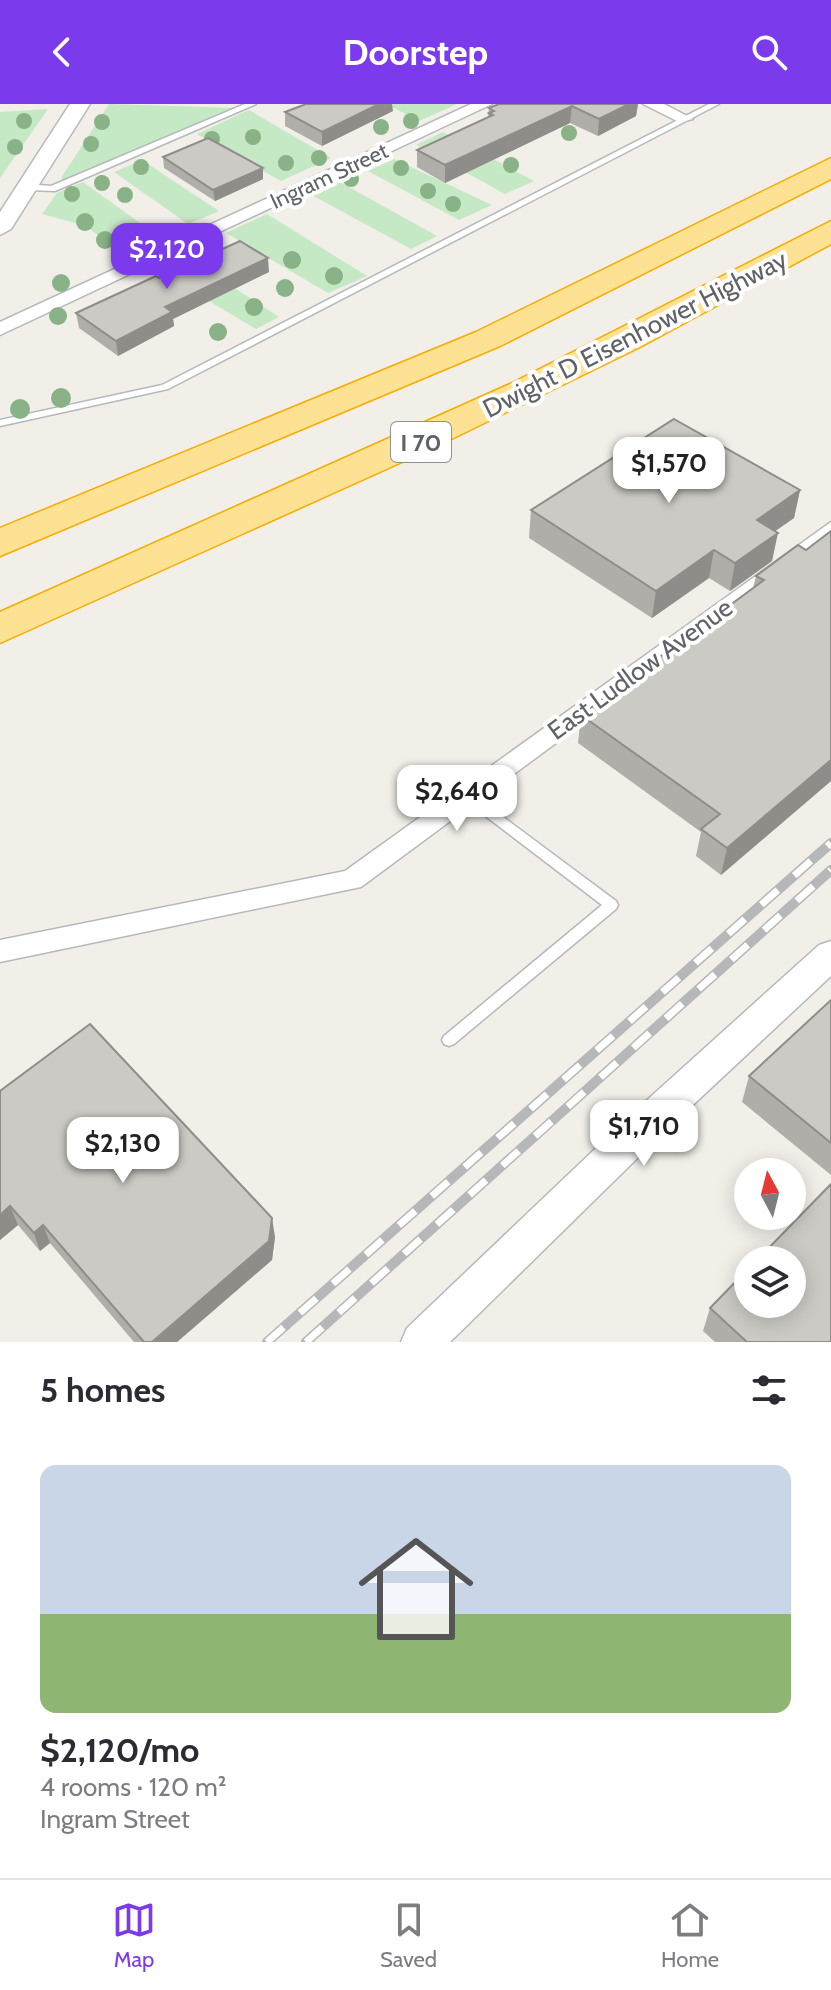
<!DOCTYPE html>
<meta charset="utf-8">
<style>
:root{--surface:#fff;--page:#f7f7f7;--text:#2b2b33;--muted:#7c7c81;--line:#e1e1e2;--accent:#7c3aed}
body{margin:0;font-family:Cabin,sans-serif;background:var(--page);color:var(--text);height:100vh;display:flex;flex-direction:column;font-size:30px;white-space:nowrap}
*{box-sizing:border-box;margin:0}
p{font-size:26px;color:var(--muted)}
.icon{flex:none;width:44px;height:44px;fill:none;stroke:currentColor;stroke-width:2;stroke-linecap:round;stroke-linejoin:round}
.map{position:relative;height:1238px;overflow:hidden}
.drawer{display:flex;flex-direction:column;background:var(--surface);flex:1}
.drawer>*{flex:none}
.needle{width:52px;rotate:353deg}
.controls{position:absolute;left:734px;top:1054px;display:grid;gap:16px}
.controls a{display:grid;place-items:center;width:72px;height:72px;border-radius:50%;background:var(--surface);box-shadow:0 4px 20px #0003;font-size:40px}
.price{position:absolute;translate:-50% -68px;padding:0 18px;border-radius:16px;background:#fff;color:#222;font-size:26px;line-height:52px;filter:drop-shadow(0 2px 4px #0008)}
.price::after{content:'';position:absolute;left:50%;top:48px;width:24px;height:18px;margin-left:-12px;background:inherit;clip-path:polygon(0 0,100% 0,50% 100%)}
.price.active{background:var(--accent);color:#fff}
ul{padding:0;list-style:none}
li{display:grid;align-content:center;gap:16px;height:424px;padding:0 40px}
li+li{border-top:2px solid var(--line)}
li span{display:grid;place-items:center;height:248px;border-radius:16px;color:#555}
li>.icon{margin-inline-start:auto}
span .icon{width:144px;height:144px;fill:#fffc;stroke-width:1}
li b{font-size:34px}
h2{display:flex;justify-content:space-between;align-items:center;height:96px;padding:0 40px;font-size:34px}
header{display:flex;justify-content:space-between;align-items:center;height:104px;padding:0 40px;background:var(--accent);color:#fff;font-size:36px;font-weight:800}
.tab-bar{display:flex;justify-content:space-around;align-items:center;height:112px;border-top:2px solid var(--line);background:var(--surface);font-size:22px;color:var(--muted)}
.tab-bar a{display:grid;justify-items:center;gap:4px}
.tab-bar .active{color:var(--accent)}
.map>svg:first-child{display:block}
.green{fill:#c5e8c5}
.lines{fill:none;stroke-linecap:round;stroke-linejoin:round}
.service-casing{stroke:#b5b8bc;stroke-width:3}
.minor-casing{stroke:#b5b8bc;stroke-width:3}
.tertiary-casing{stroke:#b5b8bc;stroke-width:3}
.motorway-casing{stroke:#f9ab00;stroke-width:3}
.service{fill:#fff;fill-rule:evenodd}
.minor{fill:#fff;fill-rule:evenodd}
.tertiary{fill:#fff;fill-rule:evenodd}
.motorway{fill:#fde293;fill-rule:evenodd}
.rail-casing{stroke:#b6b7b8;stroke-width:10}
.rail{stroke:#fff;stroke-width:7;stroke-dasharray:22;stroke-linecap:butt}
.tree{fill:#89b387}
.wall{fill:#afaea9}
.shaded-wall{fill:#8f8d8a}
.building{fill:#cccac5;stroke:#8f8d8a;stroke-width:2}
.labels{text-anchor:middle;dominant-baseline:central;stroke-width:8;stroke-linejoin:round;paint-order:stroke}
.far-street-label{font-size:22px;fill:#5f6368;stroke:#fff}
.shield{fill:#fff;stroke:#8f9295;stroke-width:2}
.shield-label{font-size:24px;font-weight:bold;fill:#5f6368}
.street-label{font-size:26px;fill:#5f6368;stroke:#fff}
</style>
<header><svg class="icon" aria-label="back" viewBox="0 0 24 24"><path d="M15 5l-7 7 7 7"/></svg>Doorstep<svg class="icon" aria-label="search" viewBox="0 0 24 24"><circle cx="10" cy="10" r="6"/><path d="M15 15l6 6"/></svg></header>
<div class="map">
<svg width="831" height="1238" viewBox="0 0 831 1238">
<rect width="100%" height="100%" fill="#f1efe8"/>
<path class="green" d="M109 0 237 4 64 76 61 74Z
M386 0H457L419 17Z
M48 5 0 74V8Z
M249 6 331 54 281 77 197 30Z
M443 28 534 77 505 90 416 41Z
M394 55 492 101 459 116 368 67Z
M142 56 219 107 188 120 114 68Z
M338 77 437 132 411 145 310 90Z
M83 78 161 134 121 149 86 122 42 110 57 89Z
M267 110 367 172 328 189 226 129Z
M182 150 279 213 256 225 155 165Z"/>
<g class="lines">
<defs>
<path id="service" d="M245 0H256L55 87 27 86 23 83 27 80 51 82Z
M709 0H719L168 285 0 322V316L162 281Z
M467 687 471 689 616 797 618 801 616 805 454 940 449 942 444 940 442 936 444 932 602 801 463 695 461 692 463 689Z"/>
<path id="minor" d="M471 0H492L0 231V218Z
M643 0H664L693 15 679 18Z
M831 418V436L361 783 0 858V836L345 767Z"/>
<path id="tertiary" d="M70 0H90L11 125 0 131V108Z
M831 837V872L663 1029 450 1238H401L407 1224 637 1005 819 841Z"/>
<path id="motorway" d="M831 54V75L500 242 0 452V424L476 228Z
M831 117V140L640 243 433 344 0 539V508L512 279Z"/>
</defs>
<use href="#service" class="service-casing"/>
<use href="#minor" class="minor-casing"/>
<use href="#tertiary" class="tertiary-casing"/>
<use href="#motorway" class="motorway-casing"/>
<use href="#service" class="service"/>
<use href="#minor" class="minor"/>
<use href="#tertiary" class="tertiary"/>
<use href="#motorway" class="motorway"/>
<defs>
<path id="rail" d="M267 1238 831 739
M306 1238 831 766"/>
</defs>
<use href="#rail" class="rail-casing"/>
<use href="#rail" class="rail"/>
</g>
<g class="tree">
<circle cx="24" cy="17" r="8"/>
<circle cx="411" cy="17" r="8"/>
<circle cx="102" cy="18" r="8"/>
<circle cx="381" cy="23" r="8"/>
<circle cx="569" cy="29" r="8"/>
<circle cx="253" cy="33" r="8"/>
<circle cx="212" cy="35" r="8"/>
<circle cx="91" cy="40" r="8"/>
<circle cx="15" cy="43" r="8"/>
<circle cx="319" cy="54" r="8"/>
<circle cx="286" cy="59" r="8"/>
<circle cx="511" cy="61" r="8"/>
<circle cx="141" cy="63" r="8"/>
<circle cx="401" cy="64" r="8"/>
<circle cx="351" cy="75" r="8"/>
<circle cx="102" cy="79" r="8"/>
<circle cx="428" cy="87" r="8"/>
<circle cx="72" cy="90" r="8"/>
<circle cx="125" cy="91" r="8"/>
<circle cx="453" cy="100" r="8"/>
<circle cx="85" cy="118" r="9"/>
<circle cx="105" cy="136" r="9"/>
<circle cx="132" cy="153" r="9"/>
<circle cx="292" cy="156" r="9"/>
<circle cx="334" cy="172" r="9"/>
<circle cx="61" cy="179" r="9"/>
<circle cx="285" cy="184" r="9"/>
<circle cx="254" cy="203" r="9"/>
<circle cx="58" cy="212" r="9"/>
<circle cx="218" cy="228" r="9"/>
<circle cx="61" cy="294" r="10"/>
<circle cx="20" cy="305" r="10"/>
</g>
<path class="wall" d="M499 0H638L636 12 598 32 570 19 445 79 417 63V46L488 13 489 4Z
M393 7 322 42 285 22V8Z
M163 53 263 75 215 97 164 64Z
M269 168 173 215 174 222 118 252 79 224 76 209 159 174Z
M800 386 794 414 775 427 772 457 730 487 709 474 652 514 529 434 531 406Z
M831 427V677L721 771 696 752 701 728 578 639 581 611 753 484 756 472 806 446Z
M831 896V1071L742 998 749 972Z
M0 987 275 1133 272 1156 177 1238H134L50 1139 40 1147 18 1121 0 1136Z
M710 1204 831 1238H715L703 1227Z"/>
<path class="shaded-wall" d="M379 0H392L393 7 322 42V28Z
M629 0H638L636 12 598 32 599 15Z
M572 2 570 19 445 79V61Z
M263 64V75L215 97 213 86Z
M268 154 269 168 173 215 174 222 118 252 116 237 165 203Z
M800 386 794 414 751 444 757 416Z
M778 429 772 457 730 487 735 459Z
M714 446 709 474 652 514 656 487Z
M831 656V677L721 771 727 744Z
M10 1102 18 1121 0 1136V1111Z
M272 1114 275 1133 272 1156 177 1238H152Z
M43 1121 50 1139 40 1147 34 1129Z"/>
<path class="building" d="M306 0H379L322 28 285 8Z
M499 0H629L599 15 572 2 445 61 417 46 493 11 489 9 494 7 489 4Z
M208 34 263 64 213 86 163 53Z
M240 137 268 154 165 203 172 208 116 237 76 209 156 172 159 174Z
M674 315 800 386 757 416 778 429 735 459 714 446 656 487 531 406Z
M831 427V656L727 744 701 725 720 710 581 611 764 476 756 472 798 441 806 446Z
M831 896V1039L749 972Z
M90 920 272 1114 269 1137 152 1238H144L43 1121 34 1129 10 1102 0 1111V987Z
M831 1080V1238H747L710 1204 748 1165V1200H792V1156H757Z"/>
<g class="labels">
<g class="far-street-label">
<text transform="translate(329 72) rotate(-25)">Ingram Street</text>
</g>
<rect class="shield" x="391" y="318" width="60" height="40" rx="6"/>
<g class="shield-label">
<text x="421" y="338">I 70</text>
</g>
<g class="street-label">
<text transform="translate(635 230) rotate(-27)">Dwight D Eisenhower Highway</text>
<text transform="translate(640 565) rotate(-36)">East Ludlow Avenue</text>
</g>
</g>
</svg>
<div class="controls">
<a><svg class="needle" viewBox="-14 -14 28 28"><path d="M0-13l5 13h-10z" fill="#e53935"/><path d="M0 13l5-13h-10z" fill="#7c7c81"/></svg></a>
<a><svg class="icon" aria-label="layers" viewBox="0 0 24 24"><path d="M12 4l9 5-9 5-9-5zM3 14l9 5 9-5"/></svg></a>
</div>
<b class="price active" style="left:167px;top:187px">$2,120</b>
<b class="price" style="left:669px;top:401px">$1,570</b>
<b class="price" style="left:457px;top:729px">$2,640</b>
<b class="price" style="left:644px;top:1064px">$1,710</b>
<b class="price" style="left:123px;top:1081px">$2,130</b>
</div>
<section class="drawer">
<h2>5 homes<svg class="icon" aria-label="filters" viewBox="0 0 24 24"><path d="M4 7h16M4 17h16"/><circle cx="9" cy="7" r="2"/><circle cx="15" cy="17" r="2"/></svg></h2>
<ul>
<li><span style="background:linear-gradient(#c9d6e8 60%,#8fb573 0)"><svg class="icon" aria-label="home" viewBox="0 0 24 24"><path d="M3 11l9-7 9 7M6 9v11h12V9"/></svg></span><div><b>$2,120/mo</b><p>4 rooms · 120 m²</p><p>Ingram Street</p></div></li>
</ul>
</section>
<nav class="tab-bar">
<a class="active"><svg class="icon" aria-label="map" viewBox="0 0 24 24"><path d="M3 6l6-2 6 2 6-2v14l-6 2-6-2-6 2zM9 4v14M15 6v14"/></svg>Map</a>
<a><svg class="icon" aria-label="saved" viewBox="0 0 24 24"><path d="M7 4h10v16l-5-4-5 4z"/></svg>Saved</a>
<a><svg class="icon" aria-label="home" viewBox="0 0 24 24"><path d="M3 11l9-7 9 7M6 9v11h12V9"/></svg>Home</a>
</nav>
